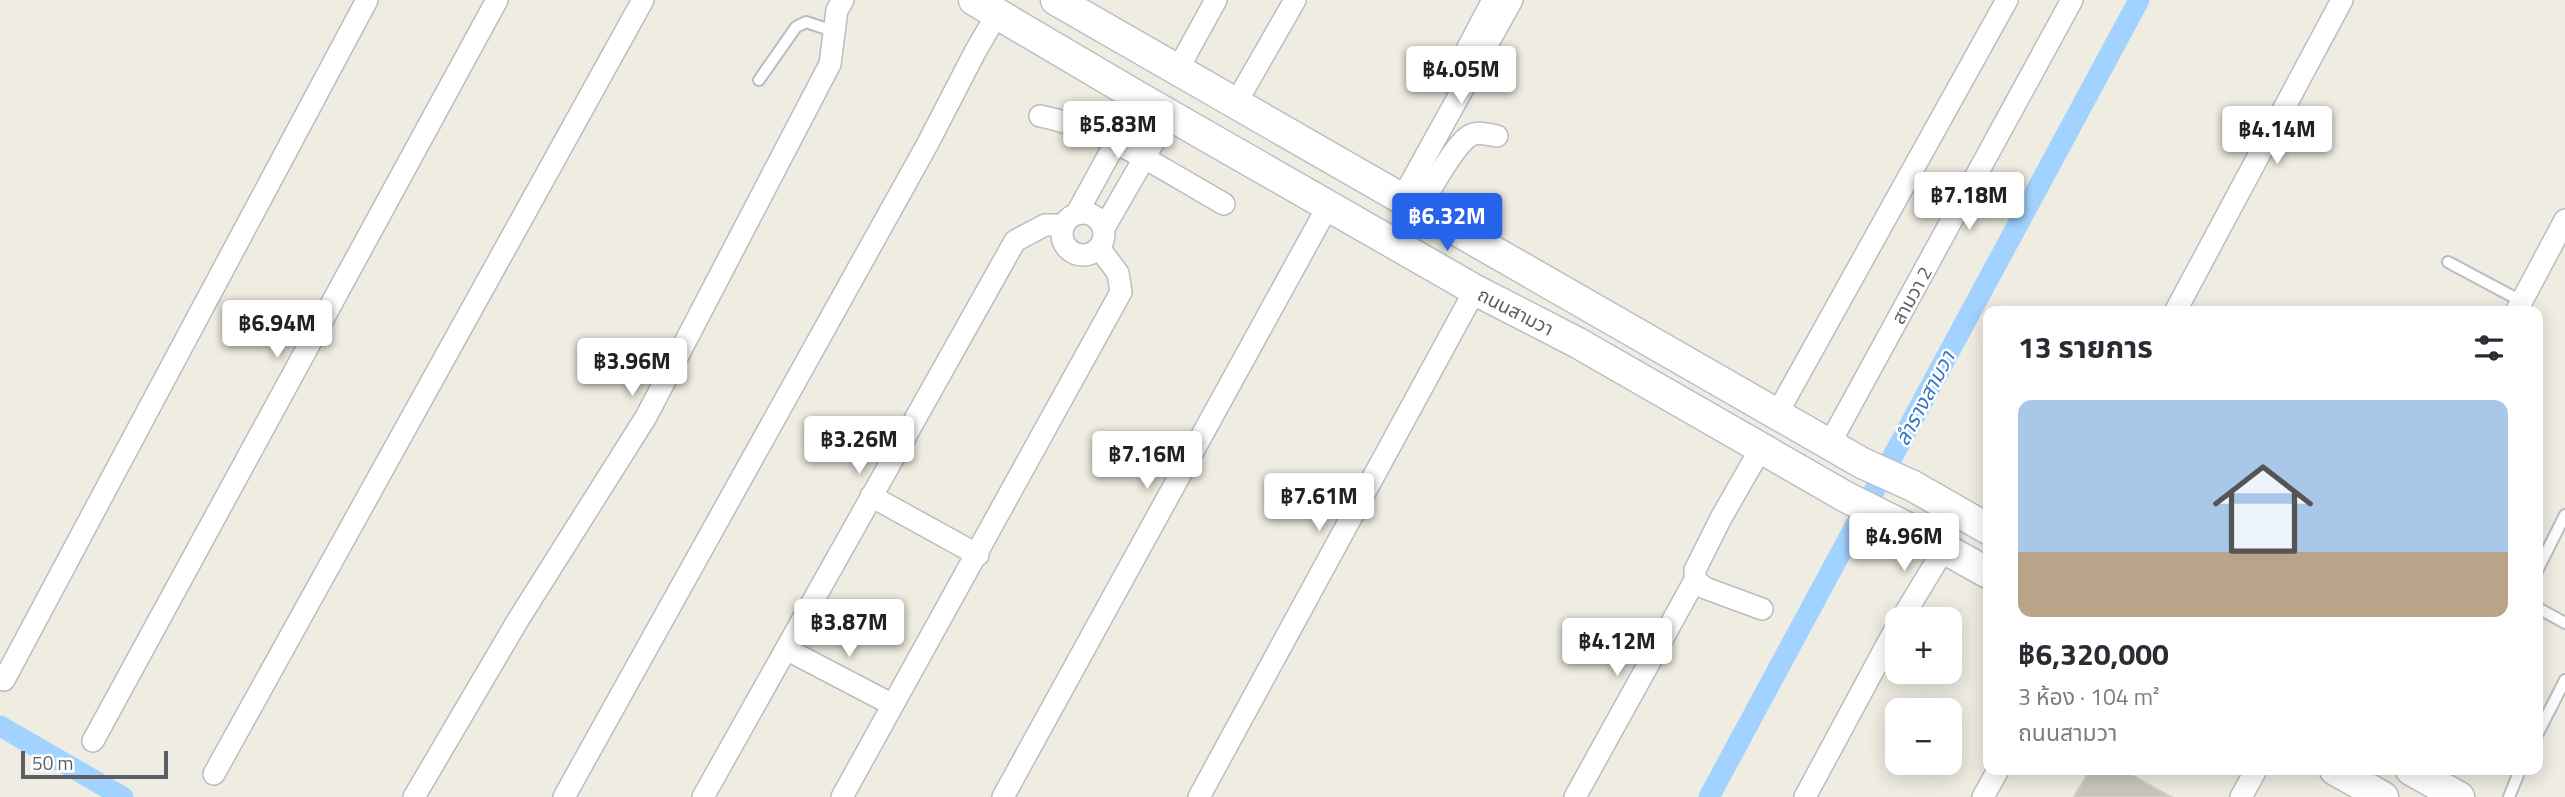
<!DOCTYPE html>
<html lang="th">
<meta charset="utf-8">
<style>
:root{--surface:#fff;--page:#f7f7f7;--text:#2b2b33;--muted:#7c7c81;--accent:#2563eb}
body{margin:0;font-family:"Titillium Web","Noto Sans Thai",sans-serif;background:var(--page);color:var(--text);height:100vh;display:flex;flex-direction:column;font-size:26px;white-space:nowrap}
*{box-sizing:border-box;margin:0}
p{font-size:23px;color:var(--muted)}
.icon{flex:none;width:38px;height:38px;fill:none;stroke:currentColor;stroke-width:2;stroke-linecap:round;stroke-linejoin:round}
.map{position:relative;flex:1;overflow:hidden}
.side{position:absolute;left:1983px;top:306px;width:560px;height:469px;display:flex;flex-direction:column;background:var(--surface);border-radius:14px;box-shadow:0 4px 18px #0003}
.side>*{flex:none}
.buttons{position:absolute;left:1885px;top:607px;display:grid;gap:14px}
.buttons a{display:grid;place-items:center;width:77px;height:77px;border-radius:14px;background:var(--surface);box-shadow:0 4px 18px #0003;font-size:35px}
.scale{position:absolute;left:21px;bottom:18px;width:147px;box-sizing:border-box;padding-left:7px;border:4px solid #5b5e64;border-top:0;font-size:19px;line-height:24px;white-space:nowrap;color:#5b5e64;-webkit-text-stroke:5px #fff;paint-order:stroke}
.price{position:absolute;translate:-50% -60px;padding:0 16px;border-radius:7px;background:#fff;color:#222;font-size:23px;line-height:46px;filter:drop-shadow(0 2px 4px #0008)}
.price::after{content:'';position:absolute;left:50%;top:42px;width:21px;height:16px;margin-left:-10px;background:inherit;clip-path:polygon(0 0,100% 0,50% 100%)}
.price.current{background:var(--accent);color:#fff}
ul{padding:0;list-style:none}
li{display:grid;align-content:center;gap:14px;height:371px;padding:0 35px}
li span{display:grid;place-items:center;height:217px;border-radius:14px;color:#555}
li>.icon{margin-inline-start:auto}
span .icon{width:126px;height:126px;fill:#fffc;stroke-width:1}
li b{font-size:30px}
h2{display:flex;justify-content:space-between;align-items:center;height:84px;padding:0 35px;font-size:30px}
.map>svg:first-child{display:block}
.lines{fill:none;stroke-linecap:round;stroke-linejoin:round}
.canal{stroke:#a2d2ff;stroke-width:21}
.building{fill:#cac6bf;stroke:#d4cfc0;stroke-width:2}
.lane-casing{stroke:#babcc2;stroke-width:14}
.street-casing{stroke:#babcc2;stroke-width:24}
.secondary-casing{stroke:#bbbec5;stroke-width:33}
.lane{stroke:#fff;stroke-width:10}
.street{stroke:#fff;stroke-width:21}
.secondary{stroke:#fff;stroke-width:30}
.labels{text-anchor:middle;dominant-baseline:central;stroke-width:5;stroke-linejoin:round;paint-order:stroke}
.street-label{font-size:19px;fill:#5b5e64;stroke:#fff}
.water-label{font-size:21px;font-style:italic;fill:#3975c3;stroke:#fff}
</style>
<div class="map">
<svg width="2565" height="797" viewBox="0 0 2565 797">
<rect width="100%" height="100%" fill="#efede2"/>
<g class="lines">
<path class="canal" d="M0 726 123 797
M1709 797 2139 0"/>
</g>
<path class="building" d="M2090 770H2123L2171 797H2074Z"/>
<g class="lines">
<defs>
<path id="lane" d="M759 80 796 27 806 22 836 32
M2448 262 2521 301
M2538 569 2565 515
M2538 608 2565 623
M2538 733 2565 680
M2509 797 2520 770"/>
<path id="street" d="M1178 69 1216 0
M1450 82 1493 0
M1236 103 1295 0
M1040 116C1103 128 1167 172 1224 204
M1403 197 1512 0
M1420 207C1431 189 1453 147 1469 136 1477 131 1487 134 1497 136
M1062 234a21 21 0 1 1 42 0a21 21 0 1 1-42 0Z
M1077 213 1140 98
M1104 228 1169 115
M2175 312 2342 0
M2516 312 2565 220
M1778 412 2007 0
M1830 443 2072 0
M1761 448 1721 518 1695 570V580L1705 588 1762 609
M871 496 978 555
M1901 620 1944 549
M786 649 893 705
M4 680 367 0
M93 741 497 0
M214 774 643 0
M414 797 518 620 646 417 830 64 837 10 843 0
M564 797 927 145 975 52 997 14
M703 797 1015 241 1045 225H1064
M842 797 1121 292 1118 273 1099 248
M1003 797 1328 206
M1199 797 1475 290
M1575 797 1695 580
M1805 797 1897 626
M1983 797 1998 770
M2241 797 2256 770"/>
<path id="secondary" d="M974 0 1140 98 1475 290 1578 343 1846 497 1902 525 1988 573
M1056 0 1862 463 1913 486 1988 529
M2335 770 2383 797
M2411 770 2459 797"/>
</defs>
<use href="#lane" class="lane-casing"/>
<use href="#street" class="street-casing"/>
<use href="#secondary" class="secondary-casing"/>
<use href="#lane" class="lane"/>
<use href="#street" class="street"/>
<use href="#secondary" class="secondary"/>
</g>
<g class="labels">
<g class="street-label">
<text transform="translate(1911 295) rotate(-61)">สามวา 2</text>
<text transform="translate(1516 311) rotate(27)">ถนนสามวา</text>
</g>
<g class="water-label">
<text transform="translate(1924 398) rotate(-62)">ลำรางสามวา</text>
</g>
</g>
</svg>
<div class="buttons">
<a>+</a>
<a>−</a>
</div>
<div class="scale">50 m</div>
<b class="price" style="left:1461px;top:106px">฿4.05M</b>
<b class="price" style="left:1118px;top:161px">฿5.83M</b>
<b class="price" style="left:2277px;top:166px">฿4.14M</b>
<b class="price" style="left:1969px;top:232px">฿7.18M</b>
<b class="price current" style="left:1447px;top:253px">฿6.32M</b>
<b class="price" style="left:277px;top:360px">฿6.94M</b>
<b class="price" style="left:632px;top:398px">฿3.96M</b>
<b class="price" style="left:859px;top:476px">฿3.26M</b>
<b class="price" style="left:1147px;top:491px">฿7.16M</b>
<b class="price" style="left:1319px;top:533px">฿7.61M</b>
<b class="price" style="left:1904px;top:573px">฿4.96M</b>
<b class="price" style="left:849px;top:659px">฿3.87M</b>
<b class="price" style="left:1617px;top:678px">฿4.12M</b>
<section class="side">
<h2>13 รายการ<svg class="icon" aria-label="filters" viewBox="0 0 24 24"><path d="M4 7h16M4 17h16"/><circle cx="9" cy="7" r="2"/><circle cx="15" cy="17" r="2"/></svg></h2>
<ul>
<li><span style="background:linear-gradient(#a9c7e8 70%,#b9a48a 0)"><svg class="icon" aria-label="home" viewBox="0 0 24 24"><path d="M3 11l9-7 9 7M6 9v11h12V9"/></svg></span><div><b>฿6,320,000</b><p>3 ห้อง · 104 m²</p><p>ถนนสามวา</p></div></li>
</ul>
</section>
</div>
